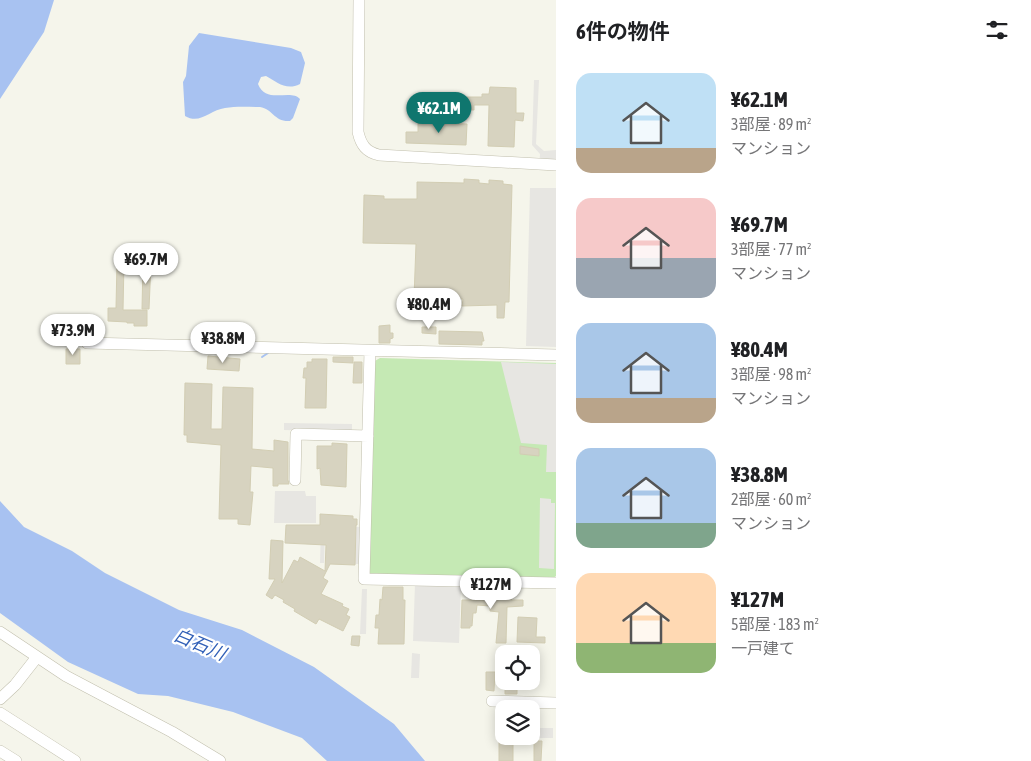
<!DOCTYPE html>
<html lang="ja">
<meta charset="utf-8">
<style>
:root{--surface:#fff;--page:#f2f2f2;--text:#202124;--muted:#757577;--accent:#0f766e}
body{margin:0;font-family:"Asap Condensed","Noto Sans JP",sans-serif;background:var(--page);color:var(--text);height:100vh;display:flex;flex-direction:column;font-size:19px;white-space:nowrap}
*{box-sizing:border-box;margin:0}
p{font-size:16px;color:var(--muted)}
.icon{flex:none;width:28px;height:28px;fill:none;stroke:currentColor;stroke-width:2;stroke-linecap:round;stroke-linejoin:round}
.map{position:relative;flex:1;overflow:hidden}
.panel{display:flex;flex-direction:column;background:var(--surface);width:475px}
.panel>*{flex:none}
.tools{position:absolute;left:495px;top:645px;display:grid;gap:10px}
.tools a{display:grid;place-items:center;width:45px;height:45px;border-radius:10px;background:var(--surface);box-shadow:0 2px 12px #0003;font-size:25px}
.price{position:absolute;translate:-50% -42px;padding:0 11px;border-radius:18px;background:#fff;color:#222;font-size:16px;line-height:32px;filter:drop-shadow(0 1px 2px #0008)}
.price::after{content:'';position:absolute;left:50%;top:30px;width:15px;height:11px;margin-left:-8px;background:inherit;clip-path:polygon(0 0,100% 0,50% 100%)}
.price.current{background:var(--accent);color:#fff}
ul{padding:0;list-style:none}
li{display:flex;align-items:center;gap:15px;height:125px;padding:0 20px}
li span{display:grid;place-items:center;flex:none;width:140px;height:100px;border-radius:15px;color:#555}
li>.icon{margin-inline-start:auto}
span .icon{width:60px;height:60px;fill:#fffc;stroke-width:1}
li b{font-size:21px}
h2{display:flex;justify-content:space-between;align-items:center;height:60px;padding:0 20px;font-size:21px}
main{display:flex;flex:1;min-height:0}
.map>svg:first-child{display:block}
.green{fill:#c5e9b4}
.parking{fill:#e7e6e2}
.water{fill:#a8c2f1}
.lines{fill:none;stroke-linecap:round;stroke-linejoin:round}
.stream{stroke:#a8c2f1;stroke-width:2}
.building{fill:#d7d3c0;stroke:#d2cdb3}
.minor-casing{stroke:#c1bfad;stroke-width:12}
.minor{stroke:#fff;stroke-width:11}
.labels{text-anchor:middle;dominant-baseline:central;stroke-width:4.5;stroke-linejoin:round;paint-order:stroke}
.water-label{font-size:18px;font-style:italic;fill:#305fb7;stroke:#fff}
</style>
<main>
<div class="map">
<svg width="556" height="761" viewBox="0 0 556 761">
<rect width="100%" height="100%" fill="#f5f5eb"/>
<path class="green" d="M380 358 556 363V576L552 579 367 576 373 362Z"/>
<path class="parking" d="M534 80H539L536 144 544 151 556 150V169H539L540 154 532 145Z
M530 188H556V347L526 346Z
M501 362 556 364V472H546L547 445 521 443Z
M284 423 352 424V432L284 430Z
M275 491H305L306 496H316V523H274Z
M540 498 551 499V503H555L554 569 539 568Z
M321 526 362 527 361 564H355L356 530H325L324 563H320Z
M415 584 461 585 459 643 413 641Z
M362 589H367L366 634H360Z
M412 653 420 654 419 678H411Z
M536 728H553V738H536Z"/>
<path class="water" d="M0 0H54L44 32 0 99Z
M199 33 291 48 301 52 305 63 300 84C286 91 277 82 266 76L261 77 258 84C266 105 291 88 300 99L293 118 290 121C274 122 273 109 260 107 249 107 236 106 225 108 210 110 200 125 185 116L183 82 186 76 189 46Z
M0 501 24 527 72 551 105 573 179 610 242 630 314 667 394 724 425 761H327L302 738 233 712 168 696 138 694 68 662 0 613Z"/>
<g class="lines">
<path class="stream" d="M262 357 268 353"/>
</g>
<path class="building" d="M490 87 516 88V113H524L523 121 515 120 514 147 488 146 489 105H474V110L418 108 419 102 466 103 467 97H482V94H489Z
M418 123 467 124 466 145 406 143V132H418Z
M464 179 479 180V183L489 184V180L503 181V184L512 185 509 302H505L504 318H497V305L462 306 463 299 414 298 416 244 363 243 364 195 384 196V199H417V182L464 183Z
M117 262H124L123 310H147V326H134V323H127V322L108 321V308H116Z
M143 263H151L149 309H142Z
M390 325V333H393V338L390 339V343H379V326Z
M422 327H436V334L422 333Z
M439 331 482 332 484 341H482V345L439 344Z
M66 349H80V364H66Z
M208 356 240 359 239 371 207 369Z
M333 357H353V363L333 362Z
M312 359H327L326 408H305L306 378H303L304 368H307V362H312Z
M354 362H362V383H353Z
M185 383 212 384 211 429H222L223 387 253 388 252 449 274 451V440L288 442V480L289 484H278V486H273V468L251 466 250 492H253L250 525 238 524V519H219L221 445 187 442V435H184Z
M332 443 347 444 346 487 321 485 320 468 317 469V446H332Z
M520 446 539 449V456L520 454Z
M320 514 353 516V519H357V525H356L355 565 330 564 323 578 328 581 321 594 343 604 342 606 349 609 346 615 350 617 343 631 319 619 316 624 294 611 295 609 283 602 284 600 275 595 272 599 266 595 275 579H269L271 540 283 541 282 583 294 560 298 562 300 557 325 571 326 545 285 543 286 525H320Z
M383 587H403V600H405L404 644H378L379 628H375L376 615H379L380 599 382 600Z
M484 589 510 590 509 597H512L511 600H523V606L507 607 506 643H496L499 612 490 611V606L477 605 476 613H473L472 626H470V628H461L462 600H483Z
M518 617 537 618 536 637H545V643L517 642Z
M352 636H360L359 646 351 645Z
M486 672H495L494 691 486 690Z
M505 684H517V694H505Z
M499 736H513V761H499Z
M534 741H542L541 761H534Z"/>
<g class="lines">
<defs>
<path id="minor" d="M359 0 358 132C361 145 366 152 379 155L556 165
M87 343 556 355
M370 351 364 579 556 583
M295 480 296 434 368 436
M0 632 66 676 172 732 220 761
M0 699 15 685 37 657
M492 701 556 703
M0 713 75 761
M0 751 16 761"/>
</defs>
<use href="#minor" class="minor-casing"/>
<use href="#minor" class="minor"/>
</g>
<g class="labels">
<g class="water-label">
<text transform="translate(200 644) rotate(23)">白石川</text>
</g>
</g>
</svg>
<div class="tools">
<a><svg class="icon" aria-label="locate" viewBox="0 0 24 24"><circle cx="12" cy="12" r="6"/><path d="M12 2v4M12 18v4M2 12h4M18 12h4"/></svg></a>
<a><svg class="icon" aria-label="layers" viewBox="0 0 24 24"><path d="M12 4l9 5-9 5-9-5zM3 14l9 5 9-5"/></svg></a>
</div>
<b class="price current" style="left:439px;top:134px">¥62.1M</b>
<b class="price" style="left:146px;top:285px">¥69.7M</b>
<b class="price" style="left:429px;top:330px">¥80.4M</b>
<b class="price" style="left:73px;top:356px">¥73.9M</b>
<b class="price" style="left:223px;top:364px">¥38.8M</b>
<b class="price" style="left:491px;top:610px">¥127M</b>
</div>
<section class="panel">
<h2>6件の物件<svg class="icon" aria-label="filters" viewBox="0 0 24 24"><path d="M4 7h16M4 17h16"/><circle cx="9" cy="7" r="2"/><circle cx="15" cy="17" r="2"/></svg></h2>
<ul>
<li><span style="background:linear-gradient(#bfe0f5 75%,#b9a48a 0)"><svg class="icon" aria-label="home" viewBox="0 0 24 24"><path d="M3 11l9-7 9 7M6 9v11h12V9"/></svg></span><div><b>¥62.1M</b><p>3部屋 · 89 m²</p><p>マンション</p></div></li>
<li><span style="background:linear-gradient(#f6c9c9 60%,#9aa5b1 0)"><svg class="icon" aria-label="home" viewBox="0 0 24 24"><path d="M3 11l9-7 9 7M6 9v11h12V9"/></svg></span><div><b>¥69.7M</b><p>3部屋 · 77 m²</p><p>マンション</p></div></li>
<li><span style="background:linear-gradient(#a9c7e8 75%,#b9a48a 0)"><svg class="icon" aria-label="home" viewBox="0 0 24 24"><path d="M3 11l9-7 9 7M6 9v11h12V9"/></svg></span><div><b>¥80.4M</b><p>3部屋 · 98 m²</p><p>マンション</p></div></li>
<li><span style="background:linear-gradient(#a9c7e8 75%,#7fa58c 0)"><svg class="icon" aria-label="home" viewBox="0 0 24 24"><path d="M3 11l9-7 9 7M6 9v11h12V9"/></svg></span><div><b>¥38.8M</b><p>2部屋 · 60 m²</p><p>マンション</p></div></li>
<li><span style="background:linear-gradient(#ffd9b3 70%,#8fb573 0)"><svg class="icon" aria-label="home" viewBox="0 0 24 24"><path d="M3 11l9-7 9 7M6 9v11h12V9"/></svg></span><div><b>¥127M</b><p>5部屋 · 183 m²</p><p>一戸建て</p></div></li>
</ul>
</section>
</main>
